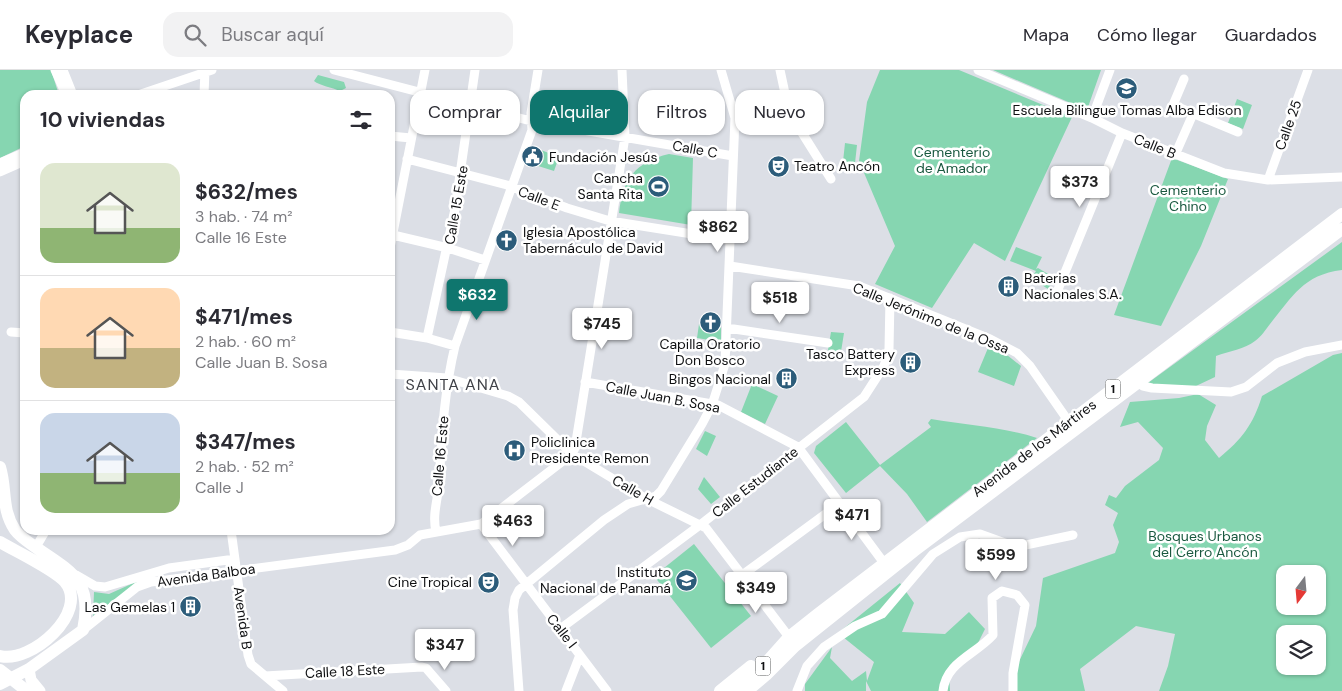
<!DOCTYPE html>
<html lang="es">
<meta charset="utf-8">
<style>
:root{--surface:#fff;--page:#f2f2f3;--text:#2b2b33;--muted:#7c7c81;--line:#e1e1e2;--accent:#0f766e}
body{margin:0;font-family:"DM Sans",sans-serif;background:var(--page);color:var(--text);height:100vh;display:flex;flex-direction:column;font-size:19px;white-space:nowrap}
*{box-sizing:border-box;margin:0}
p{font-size:16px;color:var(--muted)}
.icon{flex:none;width:28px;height:28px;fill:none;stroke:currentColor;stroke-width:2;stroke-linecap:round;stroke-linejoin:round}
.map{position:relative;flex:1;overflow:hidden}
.panel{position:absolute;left:20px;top:20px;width:375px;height:445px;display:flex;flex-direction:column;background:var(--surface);border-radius:15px;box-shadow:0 1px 4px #0004}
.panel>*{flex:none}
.banner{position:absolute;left:410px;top:20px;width:475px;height:45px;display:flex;gap:10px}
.needle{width:32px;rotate:196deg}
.buttons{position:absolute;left:1276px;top:495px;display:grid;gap:10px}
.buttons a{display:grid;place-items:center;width:50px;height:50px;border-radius:10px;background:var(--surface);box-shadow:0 1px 4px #0004;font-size:25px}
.price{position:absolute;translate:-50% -42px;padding:0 11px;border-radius:5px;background:#fff;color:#222;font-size:16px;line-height:32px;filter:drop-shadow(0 1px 2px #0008)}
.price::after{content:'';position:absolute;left:50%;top:30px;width:15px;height:11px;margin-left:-8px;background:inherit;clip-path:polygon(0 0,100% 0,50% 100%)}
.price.current{background:var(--accent);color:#fff}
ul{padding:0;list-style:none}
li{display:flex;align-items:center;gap:15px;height:125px;padding:0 20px}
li+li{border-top:1px solid var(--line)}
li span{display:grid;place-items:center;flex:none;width:140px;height:100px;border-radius:15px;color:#555}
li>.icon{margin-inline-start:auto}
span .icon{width:60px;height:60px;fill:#fffc;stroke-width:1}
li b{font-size:21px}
h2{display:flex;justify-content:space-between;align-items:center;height:60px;padding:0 20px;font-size:21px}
.chip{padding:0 18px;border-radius:15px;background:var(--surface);box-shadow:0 1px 4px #0004;font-size:18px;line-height:45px}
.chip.current{background:var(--accent);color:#fff}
header{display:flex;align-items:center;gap:30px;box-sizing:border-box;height:70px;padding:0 25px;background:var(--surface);border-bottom:1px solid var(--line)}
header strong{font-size:24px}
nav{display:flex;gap:28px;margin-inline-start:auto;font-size:18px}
.search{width:350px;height:45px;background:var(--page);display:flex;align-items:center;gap:12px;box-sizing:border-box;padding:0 18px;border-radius:15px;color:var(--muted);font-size:19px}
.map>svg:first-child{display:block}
.green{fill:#86d6b1;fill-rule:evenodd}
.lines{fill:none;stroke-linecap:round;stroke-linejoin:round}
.minor{stroke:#fff;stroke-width:9}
.major{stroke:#fff;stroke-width:11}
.highway{stroke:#fff;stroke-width:12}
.labels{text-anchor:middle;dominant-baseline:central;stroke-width:5;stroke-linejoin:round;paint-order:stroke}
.shield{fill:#fff;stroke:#575859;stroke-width:1}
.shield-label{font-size:12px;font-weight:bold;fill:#0f1012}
.poi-label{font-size:14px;fill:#0f1012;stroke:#fff;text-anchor:end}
.street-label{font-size:14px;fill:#0f1012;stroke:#fff}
.park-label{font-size:14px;fill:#19583f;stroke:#fff}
.quarter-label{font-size:16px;letter-spacing:1px;fill:#404248;stroke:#fff}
</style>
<header>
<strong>Keyplace</strong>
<div class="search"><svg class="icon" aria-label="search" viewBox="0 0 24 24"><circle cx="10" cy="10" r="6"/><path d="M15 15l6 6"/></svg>Buscar aquí</div>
<nav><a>Mapa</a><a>Cómo llegar</a><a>Guardados</a></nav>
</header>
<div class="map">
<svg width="1342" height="621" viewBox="0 0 1342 621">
<rect width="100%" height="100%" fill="#dcdfe6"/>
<path class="green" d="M0 0H51L59 25H25V76L0 88Z
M880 0H959L1072 47 1005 191 974 173 932 238 875 214 895 176 859 91 867 32Z
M993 0H1101L1087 40Z
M318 5 344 12 346 18 340 21C332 17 320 16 314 11Z
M1237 29 1252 35 1243 59 1228 53Z
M845 73 857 75 854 102 842 101Z
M541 80 559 87 554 101 535 95Z
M669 84 693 88 691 155 619 143C623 109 635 92 669 84Z
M1172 88 1228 109 1201 176 1161 256 1114 245Z
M1342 172V200C1303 205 1293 226 1270 254 1266 259 1261 267 1255 271 1245 279 1229 281 1216 286L1215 307 1196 316 1141 318Z
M1016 177 1042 187 1036 199 1038 198 1055 208 1048 219 1031 208 1036 201 1010 191Z
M699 254 721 256V272L697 268Z
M831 262 844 263 840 288 827 286Z
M988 278 1007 285 1021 296 1014 316 978 302Z
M1342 283V621H1159L1168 596 1175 564 1136 556 1080 599 1085 621H1016L1014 602 1036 556 1043 508 1115 483 1119 472 1113 455 1118 443 1105 435 1109 425 1116 428 1125 416 1159 390 1163 378 1138 352 1120 357 1130 332 1179 328 1198 324 1216 335 1207 356 1205 370 1219 388C1242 369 1253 355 1262 326L1333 285ZM1285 504H1318V536H1285ZM1285 564H1318V596H1285Z
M752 314 778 326 765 354 741 342Z
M931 349C966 355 1003 357 1037 368L927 452 907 424 880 396 846 423 814 383 816 376 846 352 880 395 931 357 928 353Z
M705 361 716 366 707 386 696 379Z
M704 407 720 427 711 434 698 419Z
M694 474 751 546 711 578 654 506Z
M138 511 139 512 93 546 94 522 109 524Z
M900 513 914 533 902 562 945 564 969 542 985 559 974 581 949 603 950 621H871L866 611V621H805V614L832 577 830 588 852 611 866 601 867 611 874 592 838 563Z"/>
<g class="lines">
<path class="minor" d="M55 0 66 25
M63 0 73 25
M334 0 531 51 733 86
M780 0 789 42 831 109
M978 0 1092 48 1122 63 1224 103 1268 110 1342 107
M1184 9 1173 35 1238 62
M138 25 212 0
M204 25 205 0
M1092 48 1110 0
M390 66 411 68
M1175 85 1193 44
M407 89 507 115 567 138 610 151 730 170
M0 93 25 82
M0 102 25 91
M1268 110 1308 0
M393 165 448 178 485 190
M390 178 425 0
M730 196 859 216 990 269 1017 283 1030 296 1069 352
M1057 222 1122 63
M727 258 828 273
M11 262 25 263
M390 262 427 268 455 276
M427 268 455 139 475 0
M390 304 447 308 508 326 519 332 572 384 645 428 706 458 789 567
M585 312 718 335 798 377 884 493
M1139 312 1143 316 1152 318 1231 322 1246 317 1277 293 1305 282 1342 275
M481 454 607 621
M231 460 248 585 251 594 283 621
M436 462C432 444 438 430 439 413 442 367 444 321 455 276L532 60 531 43 538 0
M36 477 46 460
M76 505 95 516 105 517 169 498 235 489
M741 506 839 434
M560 559 700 455 864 327 884 296 889 279 890 228
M83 560 137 517 151 512 395 480 408 475 420 465 481 454 572 384 575 378 625 67 622 0
M265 606 422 597 426 598 446 621
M519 621 513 540 515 528 519 520 604 450 628 434 656 426 661 421 702 354 712 335 725 294 735 48 721 0
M566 621 580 585
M797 621 807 596 824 577 855 556 882 544 933 484 960 467 980 464 1016 477 1073 465
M943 621C946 592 975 585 993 565L992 528 1002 521 1017 525 1025 535 1013 603V621"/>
<path class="major" d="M29 599 31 610 40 621"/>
<path class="highway" d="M0 397C7 420 1 439 15 460 21 468 30 473 38 479 74 503 93 513 83 560L29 599 0 614
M0 472C15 481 55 500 65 512 90 542 31 594 0 586
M0 600 27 621
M720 621 751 596
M734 621 764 595 789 567 818 544 1342 144
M747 621 766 605 795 576 914 481 1342 159"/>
</g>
<defs>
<symbol id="school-disc" viewBox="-11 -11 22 22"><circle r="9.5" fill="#2c5c7a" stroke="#fff"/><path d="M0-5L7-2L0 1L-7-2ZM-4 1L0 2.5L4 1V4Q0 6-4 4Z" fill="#fff"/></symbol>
<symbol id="civic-disc" viewBox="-11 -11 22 22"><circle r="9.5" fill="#2c5c7a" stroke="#fff"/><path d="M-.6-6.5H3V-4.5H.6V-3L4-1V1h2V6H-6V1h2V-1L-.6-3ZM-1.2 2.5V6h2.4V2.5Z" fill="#fff"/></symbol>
<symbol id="theatre-disc" viewBox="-11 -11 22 22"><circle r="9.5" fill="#2c5c7a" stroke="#fff"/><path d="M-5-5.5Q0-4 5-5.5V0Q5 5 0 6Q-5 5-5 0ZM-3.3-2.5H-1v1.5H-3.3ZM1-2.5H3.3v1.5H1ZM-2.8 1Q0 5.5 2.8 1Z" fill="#fff"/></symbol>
<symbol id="stadium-disc" viewBox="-11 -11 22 22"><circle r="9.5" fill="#2c5c7a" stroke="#fff"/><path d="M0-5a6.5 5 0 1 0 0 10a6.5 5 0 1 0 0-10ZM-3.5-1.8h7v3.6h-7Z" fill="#fff"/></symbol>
<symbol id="church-disc" viewBox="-11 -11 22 22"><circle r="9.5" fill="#2c5c7a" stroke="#fff"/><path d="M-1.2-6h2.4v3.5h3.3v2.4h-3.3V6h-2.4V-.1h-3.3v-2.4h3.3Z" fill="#fff"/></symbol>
<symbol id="building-disc" viewBox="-11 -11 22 22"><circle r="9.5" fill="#2c5c7a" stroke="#fff"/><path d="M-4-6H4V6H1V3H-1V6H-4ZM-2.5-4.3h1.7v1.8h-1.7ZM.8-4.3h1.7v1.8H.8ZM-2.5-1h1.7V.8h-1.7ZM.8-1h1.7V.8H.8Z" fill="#fff"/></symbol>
<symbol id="hospital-disc" viewBox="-11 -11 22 22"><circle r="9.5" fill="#2c5c7a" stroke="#fff"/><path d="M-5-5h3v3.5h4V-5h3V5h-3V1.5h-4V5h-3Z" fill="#fff"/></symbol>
</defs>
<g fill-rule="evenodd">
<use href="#school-disc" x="1114" y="6" width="25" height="25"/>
<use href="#civic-disc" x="520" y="74" width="25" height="25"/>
<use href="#theatre-disc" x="766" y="84" width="25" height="25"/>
<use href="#stadium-disc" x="646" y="104" width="25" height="25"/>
<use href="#church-disc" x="494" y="158" width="25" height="25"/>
<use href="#building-disc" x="996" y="204" width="25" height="25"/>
<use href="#church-disc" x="698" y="240" width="25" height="25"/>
<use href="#building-disc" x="898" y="280" width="25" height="25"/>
<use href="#building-disc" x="774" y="296" width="25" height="25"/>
<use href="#hospital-disc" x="502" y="368" width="25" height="25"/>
<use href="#school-disc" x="674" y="498" width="25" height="25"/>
<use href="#theatre-disc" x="476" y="500" width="25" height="25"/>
<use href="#building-disc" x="178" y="524" width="25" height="25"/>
</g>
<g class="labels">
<g class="shield">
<rect x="1105.5" y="309.5" width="15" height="19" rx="4"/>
<rect x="755.5" y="586.5" width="15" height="19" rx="4"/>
</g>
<g class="shield-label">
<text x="1113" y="319">1</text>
<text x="763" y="596">1</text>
</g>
<g class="poi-label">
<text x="1127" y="40" text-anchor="middle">Escuela Bilingue Tomas Alba Edison</text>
<text x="549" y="87" text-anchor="start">Fundación Jesús</text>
<text x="794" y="96" text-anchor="start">Teatro Ancón</text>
<text x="643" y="108">Cancha<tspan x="643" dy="16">Santa Rita</tspan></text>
<text x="523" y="162" text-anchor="start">Iglesia Apostólica<tspan x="523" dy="16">Tabernáculo de David</tspan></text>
<text x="1024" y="208" text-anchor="start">Baterias<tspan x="1024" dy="16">Nacionales S.A.</tspan></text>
<text x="710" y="274" text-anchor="middle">Capilla Oratorio<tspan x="710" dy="16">Don Bosco</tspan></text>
<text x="895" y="284">Tasco Battery<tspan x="895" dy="16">Express</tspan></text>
<text x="771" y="309">Bingos Nacional</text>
<text x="531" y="372" text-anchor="start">Policlinica<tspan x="531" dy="16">Presidente Remon</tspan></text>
<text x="671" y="502">Instituto<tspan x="671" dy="16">Nacional de Panamá</tspan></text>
<text x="472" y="512">Cine Tropical</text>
<text x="175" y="537">Las Gemelas 1</text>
</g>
<g class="street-label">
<text transform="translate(1288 55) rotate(-70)">Calle 25</text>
<text transform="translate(1155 76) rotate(22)">Calle B</text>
<text transform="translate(695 79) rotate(10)">Calle C</text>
<text transform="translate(539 128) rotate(21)">Calle E</text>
<text transform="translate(456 135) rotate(-80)">Calle 15 Este</text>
<text transform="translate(931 248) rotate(22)">Calle Jerónimo de la Ossa</text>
<text transform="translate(663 327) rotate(11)">Calle Juan B. Sosa</text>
<text transform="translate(1034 378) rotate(-37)">Avenida de los Mártires</text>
<text transform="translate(440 386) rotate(-85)">Calle 16 Este</text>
<text transform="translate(755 412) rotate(-38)">Calle Estudiante</text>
<text transform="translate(633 420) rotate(30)">Calle H</text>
<text transform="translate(206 505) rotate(-8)">Avenida Balboa</text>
<text transform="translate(243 548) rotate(82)">Avenida B</text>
<text transform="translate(562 561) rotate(52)">Calle I</text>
<text transform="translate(345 601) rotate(-3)">Calle 18 Este</text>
</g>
<g class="park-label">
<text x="952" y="82">Cementerio<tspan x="952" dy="16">de Amador</tspan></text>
<text x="1188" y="120">Cementerio<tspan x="1188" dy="16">Chino</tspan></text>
<text x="1205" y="466">Bosques Urbanos<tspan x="1205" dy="16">del Cerro Ancón</tspan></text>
</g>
<g class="quarter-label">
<text x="453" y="314">SANTA ANA</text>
</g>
</g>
</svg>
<div class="buttons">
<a><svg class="needle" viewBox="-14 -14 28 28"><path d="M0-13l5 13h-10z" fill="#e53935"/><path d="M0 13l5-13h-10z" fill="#7c7c81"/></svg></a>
<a><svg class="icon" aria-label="layers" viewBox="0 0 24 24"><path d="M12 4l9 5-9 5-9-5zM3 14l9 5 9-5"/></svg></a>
</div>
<b class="price" style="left:1080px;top:138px">$373</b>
<b class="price" style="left:718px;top:183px">$862</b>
<b class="price current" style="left:477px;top:251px">$632</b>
<b class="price" style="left:780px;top:254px">$518</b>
<b class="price" style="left:602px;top:280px">$745</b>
<b class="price" style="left:852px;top:471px">$471</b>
<b class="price" style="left:513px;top:477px">$463</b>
<b class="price" style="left:996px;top:511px">$599</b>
<b class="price" style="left:756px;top:544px">$349</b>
<b class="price" style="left:445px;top:601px">$347</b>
<div class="banner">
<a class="chip">Comprar</a>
<a class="chip current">Alquilar</a>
<a class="chip">Filtros</a>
<a class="chip">Nuevo</a>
</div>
<section class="panel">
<h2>10 viviendas<svg class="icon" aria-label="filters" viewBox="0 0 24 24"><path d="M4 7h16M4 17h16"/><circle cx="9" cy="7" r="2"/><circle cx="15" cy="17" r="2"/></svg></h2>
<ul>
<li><span style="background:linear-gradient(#dfe7d0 65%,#8fb573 0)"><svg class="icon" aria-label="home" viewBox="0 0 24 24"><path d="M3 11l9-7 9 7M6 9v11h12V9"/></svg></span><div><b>$632/mes</b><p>3 hab. · 74 m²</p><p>Calle 16 Este</p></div></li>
<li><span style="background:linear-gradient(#ffd9b3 60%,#c2b280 0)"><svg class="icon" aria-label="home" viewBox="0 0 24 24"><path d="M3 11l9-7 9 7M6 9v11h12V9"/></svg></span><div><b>$471/mes</b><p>2 hab. · 60 m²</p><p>Calle Juan B. Sosa</p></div></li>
<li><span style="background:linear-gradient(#c9d6e8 60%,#8fb573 0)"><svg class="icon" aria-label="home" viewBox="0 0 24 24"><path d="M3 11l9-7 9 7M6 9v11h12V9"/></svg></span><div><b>$347/mes</b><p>2 hab. · 52 m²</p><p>Calle J</p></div></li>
</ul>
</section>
</div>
